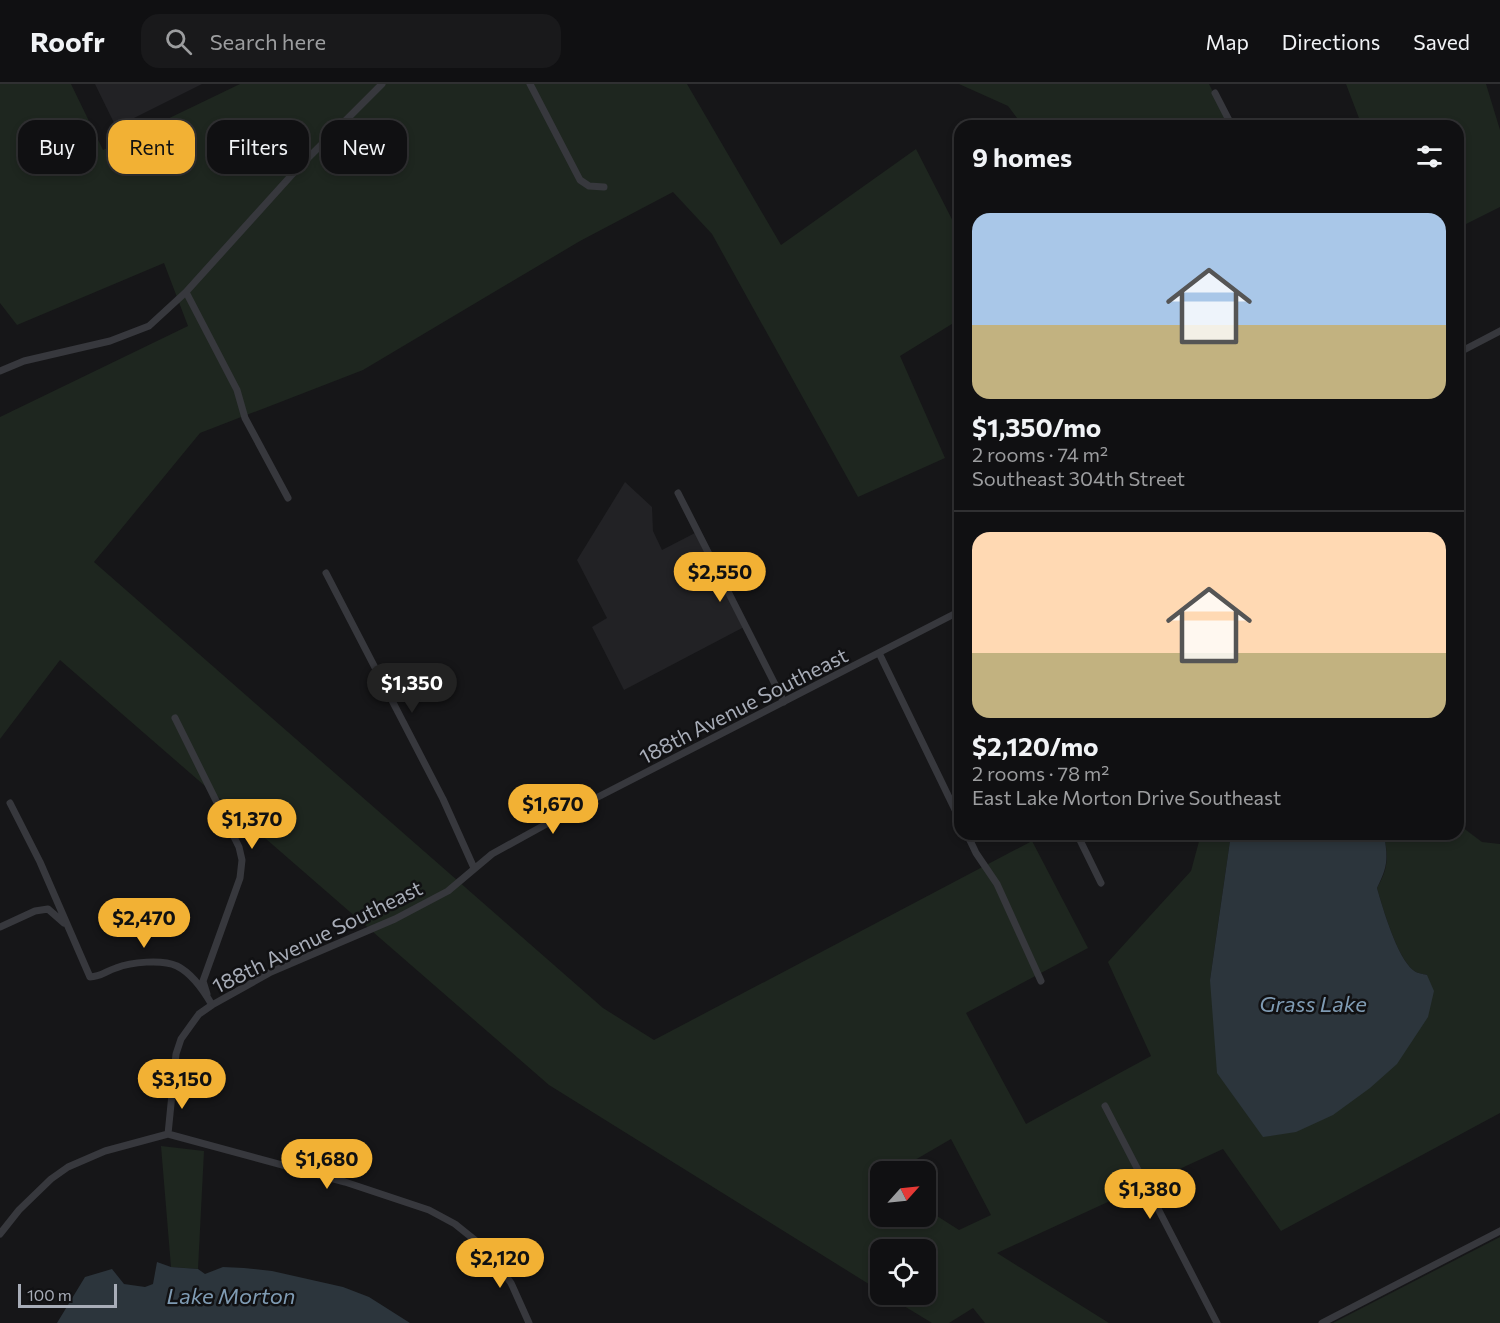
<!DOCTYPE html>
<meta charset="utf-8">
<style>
:root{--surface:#101012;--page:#19191b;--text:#f1f3f6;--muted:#9c9d9f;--line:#303032;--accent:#f2b134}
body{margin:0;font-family:Commissioner,sans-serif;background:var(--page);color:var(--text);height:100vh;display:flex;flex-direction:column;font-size:22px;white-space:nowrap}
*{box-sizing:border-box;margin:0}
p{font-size:20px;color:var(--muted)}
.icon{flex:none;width:33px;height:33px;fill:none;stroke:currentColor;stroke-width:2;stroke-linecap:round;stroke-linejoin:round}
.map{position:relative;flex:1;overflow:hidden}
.sheet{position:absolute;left:954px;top:36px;width:510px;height:720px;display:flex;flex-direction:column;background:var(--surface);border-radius:18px;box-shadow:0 3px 9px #0003,0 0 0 2px var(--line)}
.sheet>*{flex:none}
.top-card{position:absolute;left:18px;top:36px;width:570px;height:54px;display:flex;gap:12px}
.needle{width:39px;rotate:63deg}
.fabs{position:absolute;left:870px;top:1077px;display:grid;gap:12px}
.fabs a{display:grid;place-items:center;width:66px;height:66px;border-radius:12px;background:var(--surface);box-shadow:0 3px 9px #0003,0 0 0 2px var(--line);font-size:30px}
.scale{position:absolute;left:18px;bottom:15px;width:99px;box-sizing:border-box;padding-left:6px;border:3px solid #a8adb8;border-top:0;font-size:16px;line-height:21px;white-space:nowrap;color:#a8adb8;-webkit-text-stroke:4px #111113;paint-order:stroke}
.price{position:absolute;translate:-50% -51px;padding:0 14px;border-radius:21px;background:var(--accent);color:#111;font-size:20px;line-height:39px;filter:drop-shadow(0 2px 3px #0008)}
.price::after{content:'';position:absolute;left:50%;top:36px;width:18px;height:14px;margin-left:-9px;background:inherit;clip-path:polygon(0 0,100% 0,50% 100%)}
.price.selected{background:#222;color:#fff}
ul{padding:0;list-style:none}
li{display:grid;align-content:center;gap:12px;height:318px;padding:0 18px}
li+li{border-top:2px solid var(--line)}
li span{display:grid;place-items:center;height:186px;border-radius:18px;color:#555}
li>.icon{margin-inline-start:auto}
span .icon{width:108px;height:108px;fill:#fffc;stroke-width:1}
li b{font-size:26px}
h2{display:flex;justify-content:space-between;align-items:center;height:72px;padding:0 18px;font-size:26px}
.pill{padding:0 21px;border-radius:18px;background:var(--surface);box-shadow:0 3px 9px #0003,0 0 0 2px var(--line);font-size:21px;line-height:54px}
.pill.selected{background:var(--accent);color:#111}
header{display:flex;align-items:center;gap:36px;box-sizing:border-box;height:84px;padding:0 30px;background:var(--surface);border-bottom:2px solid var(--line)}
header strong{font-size:28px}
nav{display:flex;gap:33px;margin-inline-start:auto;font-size:21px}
.search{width:420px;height:54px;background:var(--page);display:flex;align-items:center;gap:15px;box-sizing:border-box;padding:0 21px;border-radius:18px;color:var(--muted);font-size:22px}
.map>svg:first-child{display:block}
.built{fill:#222225}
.green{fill:#1e261f;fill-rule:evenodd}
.water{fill:#2c353c}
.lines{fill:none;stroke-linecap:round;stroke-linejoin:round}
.minor{stroke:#37383d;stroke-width:7}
.labels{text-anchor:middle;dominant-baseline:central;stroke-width:5;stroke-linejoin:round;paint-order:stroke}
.street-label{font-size:21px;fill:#a8adb8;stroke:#111113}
.water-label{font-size:22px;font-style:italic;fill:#7f9bb3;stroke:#111113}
</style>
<header>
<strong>Roofr</strong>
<div class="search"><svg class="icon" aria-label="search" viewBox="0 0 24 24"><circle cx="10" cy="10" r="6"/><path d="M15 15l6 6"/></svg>Search here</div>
<nav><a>Map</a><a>Directions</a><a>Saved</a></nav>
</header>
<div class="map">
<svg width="1500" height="1239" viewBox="0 0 1500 1239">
<rect width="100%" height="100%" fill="#161618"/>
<path class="built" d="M95 0H202L116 43Z
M625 398 652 423 653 447 662 466 695 449 744 543 624 606 592 543 607 534 577 476Z"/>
<path class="green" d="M0 0H71L103 66 240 0H687L781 161 916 65 960 151V235L900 272 945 374 858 413 712 150 673 108 580 157 363 286 200 349 94 478 603 924 654 956 1032 757 1088 864 966 929 1026 1040 1151 972 1108 878 1191 787 1201 750H1231L1210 896 1427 891C1423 890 1416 889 1413 886 1397 873 1383 825 1377 804 1389 782 1388 774 1384 750H1458V740L1482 758 1500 760V1029L1281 1147 1223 1065 997 1169 1109 1239H985L973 1224 949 1239H932L886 1211 926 1210V1166H880V1207L549 1001 60 576 0 655V333L188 242 164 179 17 241 0 219ZM951 1055 991 1131 959 1146 926 1125V1132H880V1088L896 1087Z
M959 0H1209L1230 42H1023L1008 22Z
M1346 0H1486L1500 46V123L1458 144V42H1362Z
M161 1062 204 1067 198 1185 171 1183Z
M1500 1153V1239H1333Z"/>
<path class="water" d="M1231 750H1384C1388 775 1388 782 1377 804 1383 825 1397 873 1413 886 1416 889 1423 890 1427 891L1434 907 1428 933 1397 980 1370 1004 1333 1031 1296 1048 1263 1053 1217 989 1210 896Z
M157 1178 171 1183 198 1185 205 1190 223 1183 244 1184 272 1187 343 1203 369 1213 410 1239H57L85 1193 112 1185 124 1200 145 1203 153 1200Z"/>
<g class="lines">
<path class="minor" d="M530 0 580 96 589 102 604 103
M1215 9 1232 42
M186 208 237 306 245 334 288 414
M1458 269 1500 247
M0 287 24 277 110 257 149 242 186 208 298 84 382 0
M678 409 784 618
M326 489 443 715 474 784
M879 569 960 736
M175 634 239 763 242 776 240 794 203 897 207 910
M10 719 40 778 90 893C101 893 106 887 116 884 131 878 162 875 177 882 191 889 204 907 212 921
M967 750 976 769 997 800 1041 897
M1077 750 1101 799
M0 843 35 827 48 825 64 839
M1105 1022 1217 1239
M168 1050 176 970 181 955 191 941 199 930 212 921 271 888 395 835 448 807 492 770 561 732 960 527
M0 1150 19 1126 51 1095 68 1083 105 1067 168 1050 345 1098 429 1126 455 1140 486 1165 511 1199 529 1239
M1322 1239 1500 1147"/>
</g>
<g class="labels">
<g class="street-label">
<text transform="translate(743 621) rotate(-27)">188th Avenue Southeast</text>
<text transform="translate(317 852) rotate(-26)">188th Avenue Southeast</text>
</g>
<g class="water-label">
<text x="1313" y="919">Grass Lake</text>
<text x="231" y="1211">Lake Morton</text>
</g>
</g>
</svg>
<div class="fabs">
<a><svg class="needle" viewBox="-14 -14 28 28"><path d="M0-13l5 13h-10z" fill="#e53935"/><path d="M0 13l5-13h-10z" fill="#9c9d9f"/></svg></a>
<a><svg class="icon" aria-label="locate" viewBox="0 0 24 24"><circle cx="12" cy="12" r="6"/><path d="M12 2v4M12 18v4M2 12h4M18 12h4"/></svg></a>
</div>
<div class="scale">100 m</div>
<b class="price" style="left:720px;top:519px">$2,550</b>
<b class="price selected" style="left:412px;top:630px">$1,350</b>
<b class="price" style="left:553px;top:751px">$1,670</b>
<b class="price" style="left:252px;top:766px">$1,370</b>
<b class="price" style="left:144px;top:865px">$2,470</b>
<b class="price" style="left:182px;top:1026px">$3,150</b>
<b class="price" style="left:327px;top:1106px">$1,680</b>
<b class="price" style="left:1150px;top:1136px">$1,380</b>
<b class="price" style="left:500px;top:1205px">$2,120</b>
<div class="top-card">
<a class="pill">Buy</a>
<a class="pill selected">Rent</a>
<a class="pill">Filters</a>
<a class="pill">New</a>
</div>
<section class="sheet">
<h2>9 homes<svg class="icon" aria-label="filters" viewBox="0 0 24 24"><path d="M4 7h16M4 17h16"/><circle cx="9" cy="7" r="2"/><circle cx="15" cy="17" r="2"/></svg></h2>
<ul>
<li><span style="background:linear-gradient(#a9c7e8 60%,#c2b280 0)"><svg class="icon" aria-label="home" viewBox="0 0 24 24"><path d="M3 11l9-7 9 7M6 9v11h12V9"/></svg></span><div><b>$1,350/mo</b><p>2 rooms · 74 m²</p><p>Southeast 304th Street</p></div></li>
<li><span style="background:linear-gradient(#ffd9b3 65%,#c2b280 0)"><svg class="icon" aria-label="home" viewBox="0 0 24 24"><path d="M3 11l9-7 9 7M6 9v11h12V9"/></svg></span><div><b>$2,120/mo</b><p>2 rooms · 78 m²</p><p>East Lake Morton Drive Southeast</p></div></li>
</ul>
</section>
</div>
